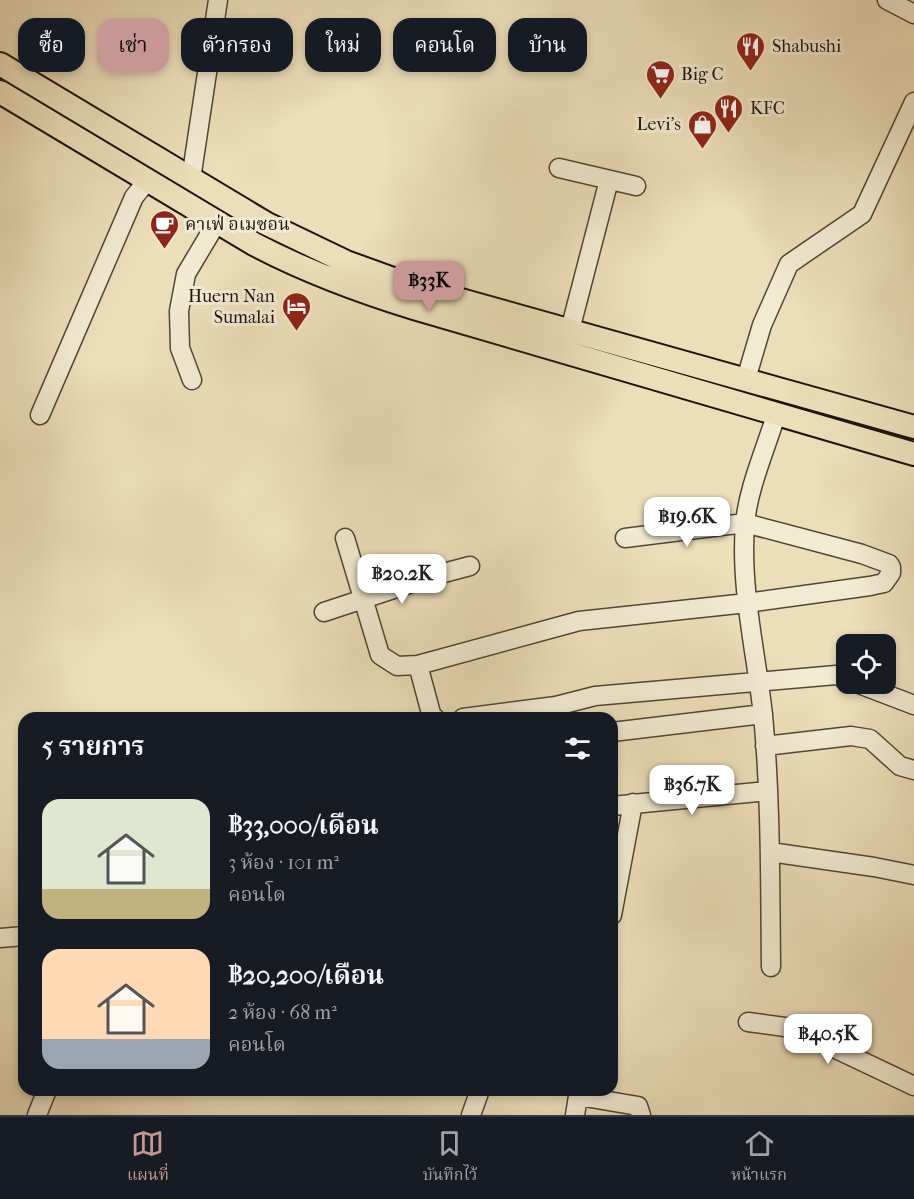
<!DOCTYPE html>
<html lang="th">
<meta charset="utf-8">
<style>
:root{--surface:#171b24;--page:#20242c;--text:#f1f3f6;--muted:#9ea1a6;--line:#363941;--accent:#c59692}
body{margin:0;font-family:"IM FELL French Canon","Noto Serif Thai",serif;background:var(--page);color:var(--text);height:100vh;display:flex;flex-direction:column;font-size:22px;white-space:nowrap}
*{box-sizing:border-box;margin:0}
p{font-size:20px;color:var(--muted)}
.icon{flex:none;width:33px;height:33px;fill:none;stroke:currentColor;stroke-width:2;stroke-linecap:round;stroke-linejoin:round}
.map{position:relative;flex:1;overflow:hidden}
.sheet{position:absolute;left:18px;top:712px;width:600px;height:384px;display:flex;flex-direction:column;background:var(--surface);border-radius:18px;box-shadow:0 3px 9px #0003}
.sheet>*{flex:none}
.top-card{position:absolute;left:18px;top:18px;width:600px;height:54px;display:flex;gap:12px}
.tools{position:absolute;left:836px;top:634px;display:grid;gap:12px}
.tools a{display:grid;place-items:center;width:60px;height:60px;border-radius:12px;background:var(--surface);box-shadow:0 3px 9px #0003;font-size:30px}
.price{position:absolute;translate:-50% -51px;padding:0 14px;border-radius:12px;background:#fff;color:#222;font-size:20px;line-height:39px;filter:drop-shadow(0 2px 3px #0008)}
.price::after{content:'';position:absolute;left:50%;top:36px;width:18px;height:14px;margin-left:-9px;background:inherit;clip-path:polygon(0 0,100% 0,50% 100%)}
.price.selected{background:var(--accent);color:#111}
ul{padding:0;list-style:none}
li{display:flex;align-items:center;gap:18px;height:150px;padding:0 24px}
li span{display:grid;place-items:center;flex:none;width:168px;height:120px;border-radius:18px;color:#555}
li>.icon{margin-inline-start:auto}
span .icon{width:72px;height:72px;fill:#fffc;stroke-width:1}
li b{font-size:26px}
h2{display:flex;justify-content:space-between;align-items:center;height:72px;padding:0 24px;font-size:26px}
.pill{padding:0 21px;border-radius:18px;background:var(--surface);box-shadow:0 3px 9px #0003;font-size:21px;line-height:54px}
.pill.selected{background:var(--accent);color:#111}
.tab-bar{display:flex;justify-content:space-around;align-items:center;height:84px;border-top:2px solid var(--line);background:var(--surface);font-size:16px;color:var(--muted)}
.tab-bar a{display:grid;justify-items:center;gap:3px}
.tab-bar .selected{color:var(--accent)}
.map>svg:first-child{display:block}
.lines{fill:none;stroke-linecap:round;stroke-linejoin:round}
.minor-casing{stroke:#514637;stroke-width:21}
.major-casing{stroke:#1d140c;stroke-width:26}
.minor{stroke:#f3ead2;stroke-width:18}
.major{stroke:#ecdeb9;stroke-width:22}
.labels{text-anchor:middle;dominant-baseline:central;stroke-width:6;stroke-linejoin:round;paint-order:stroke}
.poi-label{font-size:18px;fill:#1d140c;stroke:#f3ead2;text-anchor:start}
</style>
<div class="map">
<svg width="914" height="1115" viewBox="0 0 914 1115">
<rect width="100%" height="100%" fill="#ecdeb9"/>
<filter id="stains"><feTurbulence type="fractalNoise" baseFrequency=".00333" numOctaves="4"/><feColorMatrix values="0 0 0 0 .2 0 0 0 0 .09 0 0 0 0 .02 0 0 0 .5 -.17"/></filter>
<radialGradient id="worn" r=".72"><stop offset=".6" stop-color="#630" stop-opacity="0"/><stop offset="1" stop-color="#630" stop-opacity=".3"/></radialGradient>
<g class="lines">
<defs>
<path id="minor" d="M887 0 914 14
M559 168 636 186
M191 179 218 0
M570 330 609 180
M746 379 762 325 789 264 862 214 914 102
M192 380 180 348 179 311 186 274 217 222
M40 415 134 197 147 181
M345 538 380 655 397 666 418 665
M324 612 436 575 470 566
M859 684 914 705
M435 718 432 717 418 665 579 621 747 603 870 586 884 583 891 573V567L889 564 862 554 745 523 625 538
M463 718 556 706 595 696 836 675 846 679
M612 732 763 714
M765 746 851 736 870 739 900 766 914 770
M612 806 768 791
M770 852 874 867 914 875
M612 915 633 803
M0 938 24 936
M771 967C770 883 771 799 763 715 756 652 740 588 745 525 747 491 766 448 776 415
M748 1022 792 1028 914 1086
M579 1096 638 1106 641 1115
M37 1115 47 1090
M471 1115 480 1090
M575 1115 579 1090"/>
<path id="major" d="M0 64 267 224 346 262 418 288 914 427
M0 92 254 244C305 271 359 291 414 308L914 454"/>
</defs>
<use href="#minor" class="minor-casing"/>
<use href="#major" class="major-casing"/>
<use href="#minor" class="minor"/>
<use href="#major" class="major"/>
</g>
<defs>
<symbol id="restaurant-pin" viewBox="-11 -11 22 30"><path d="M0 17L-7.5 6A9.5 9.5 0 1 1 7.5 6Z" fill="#8f2418" stroke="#f3ead2"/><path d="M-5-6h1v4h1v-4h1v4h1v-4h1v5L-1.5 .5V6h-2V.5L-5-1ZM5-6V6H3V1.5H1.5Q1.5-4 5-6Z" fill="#fff"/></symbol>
<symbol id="supermarket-pin" viewBox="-11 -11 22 30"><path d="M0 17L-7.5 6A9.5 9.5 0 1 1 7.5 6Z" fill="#8f2418" stroke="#f3ead2"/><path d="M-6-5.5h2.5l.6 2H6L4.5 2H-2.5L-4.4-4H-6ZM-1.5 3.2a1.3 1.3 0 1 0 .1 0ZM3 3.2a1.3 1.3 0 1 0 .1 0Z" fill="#fff"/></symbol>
<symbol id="shop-pin" viewBox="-11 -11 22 30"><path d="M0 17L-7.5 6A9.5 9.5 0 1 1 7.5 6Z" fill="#8f2418" stroke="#f3ead2"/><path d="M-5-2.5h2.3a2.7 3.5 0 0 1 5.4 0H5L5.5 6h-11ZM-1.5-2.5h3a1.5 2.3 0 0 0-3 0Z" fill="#fff"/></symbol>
<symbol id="cafe-pin" viewBox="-11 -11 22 30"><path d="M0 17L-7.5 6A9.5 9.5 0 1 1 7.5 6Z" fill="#8f2418" stroke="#f3ead2"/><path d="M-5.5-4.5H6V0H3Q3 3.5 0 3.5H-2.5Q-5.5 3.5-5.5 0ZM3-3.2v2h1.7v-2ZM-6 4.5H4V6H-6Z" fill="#fff"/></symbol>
<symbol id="hotel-pin" viewBox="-11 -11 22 30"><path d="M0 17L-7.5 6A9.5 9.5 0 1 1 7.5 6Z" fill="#8f2418" stroke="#f3ead2"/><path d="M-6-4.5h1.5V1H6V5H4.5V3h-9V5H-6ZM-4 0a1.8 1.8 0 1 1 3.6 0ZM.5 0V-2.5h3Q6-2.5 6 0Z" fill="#fff"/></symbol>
</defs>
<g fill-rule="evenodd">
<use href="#restaurant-pin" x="734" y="30" width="33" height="45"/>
<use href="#supermarket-pin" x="644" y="58" width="33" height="45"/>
<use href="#restaurant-pin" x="712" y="92" width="33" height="45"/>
<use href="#shop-pin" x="686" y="108" width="33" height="45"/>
<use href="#cafe-pin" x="148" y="208" width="33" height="45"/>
<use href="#hotel-pin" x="280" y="290" width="33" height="45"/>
</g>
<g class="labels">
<g class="poi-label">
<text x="772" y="46">Shabushi</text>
<text x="681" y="74">Big C</text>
<text x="750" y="108">KFC</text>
<text x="681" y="124" text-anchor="end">Levi's</text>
<text x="185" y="224">คาเฟ่ อเมซอน</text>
<text x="275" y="296" text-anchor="end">Huern Nan<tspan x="275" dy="21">Sumalai</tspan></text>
</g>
</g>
<rect width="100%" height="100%" filter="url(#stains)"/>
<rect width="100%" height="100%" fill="url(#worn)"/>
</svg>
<div class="tools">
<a><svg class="icon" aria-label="locate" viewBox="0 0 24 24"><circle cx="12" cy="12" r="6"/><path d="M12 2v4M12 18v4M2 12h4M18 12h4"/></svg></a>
</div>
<b class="price selected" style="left:429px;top:312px">฿33K</b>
<b class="price" style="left:687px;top:548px">฿19.6K</b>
<b class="price" style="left:402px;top:605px">฿20.2K</b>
<b class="price" style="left:692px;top:816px">฿36.7K</b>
<b class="price" style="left:828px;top:1065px">฿40.5K</b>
<div class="top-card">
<a class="pill">ซื้อ</a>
<a class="pill selected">เช่า</a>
<a class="pill">ตัวกรอง</a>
<a class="pill">ใหม่</a>
<a class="pill">คอนโด</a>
<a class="pill">บ้าน</a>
</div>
<section class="sheet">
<h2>5 รายการ<svg class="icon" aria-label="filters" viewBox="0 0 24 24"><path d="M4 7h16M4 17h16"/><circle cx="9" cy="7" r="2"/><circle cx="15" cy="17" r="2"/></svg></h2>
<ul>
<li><span style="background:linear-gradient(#dfe7d0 75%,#c2b280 0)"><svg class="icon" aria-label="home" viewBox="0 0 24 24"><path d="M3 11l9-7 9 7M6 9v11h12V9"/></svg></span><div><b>฿33,000/เดือน</b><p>3 ห้อง · 101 m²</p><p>คอนโด</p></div></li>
<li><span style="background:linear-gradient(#ffd9b3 75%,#9aa5b1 0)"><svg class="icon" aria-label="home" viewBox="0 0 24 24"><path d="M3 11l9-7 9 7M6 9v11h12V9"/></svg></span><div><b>฿20,200/เดือน</b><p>2 ห้อง · 68 m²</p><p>คอนโด</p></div></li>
</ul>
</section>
</div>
<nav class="tab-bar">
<a class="selected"><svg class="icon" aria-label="map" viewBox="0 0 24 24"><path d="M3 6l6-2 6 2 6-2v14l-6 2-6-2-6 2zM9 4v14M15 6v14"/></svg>แผนที่</a>
<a><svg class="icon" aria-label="saved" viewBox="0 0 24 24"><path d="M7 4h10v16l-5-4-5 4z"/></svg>บันทึกไว้</a>
<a><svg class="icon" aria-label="home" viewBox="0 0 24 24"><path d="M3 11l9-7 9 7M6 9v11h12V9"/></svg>หน้าแรก</a>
</nav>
